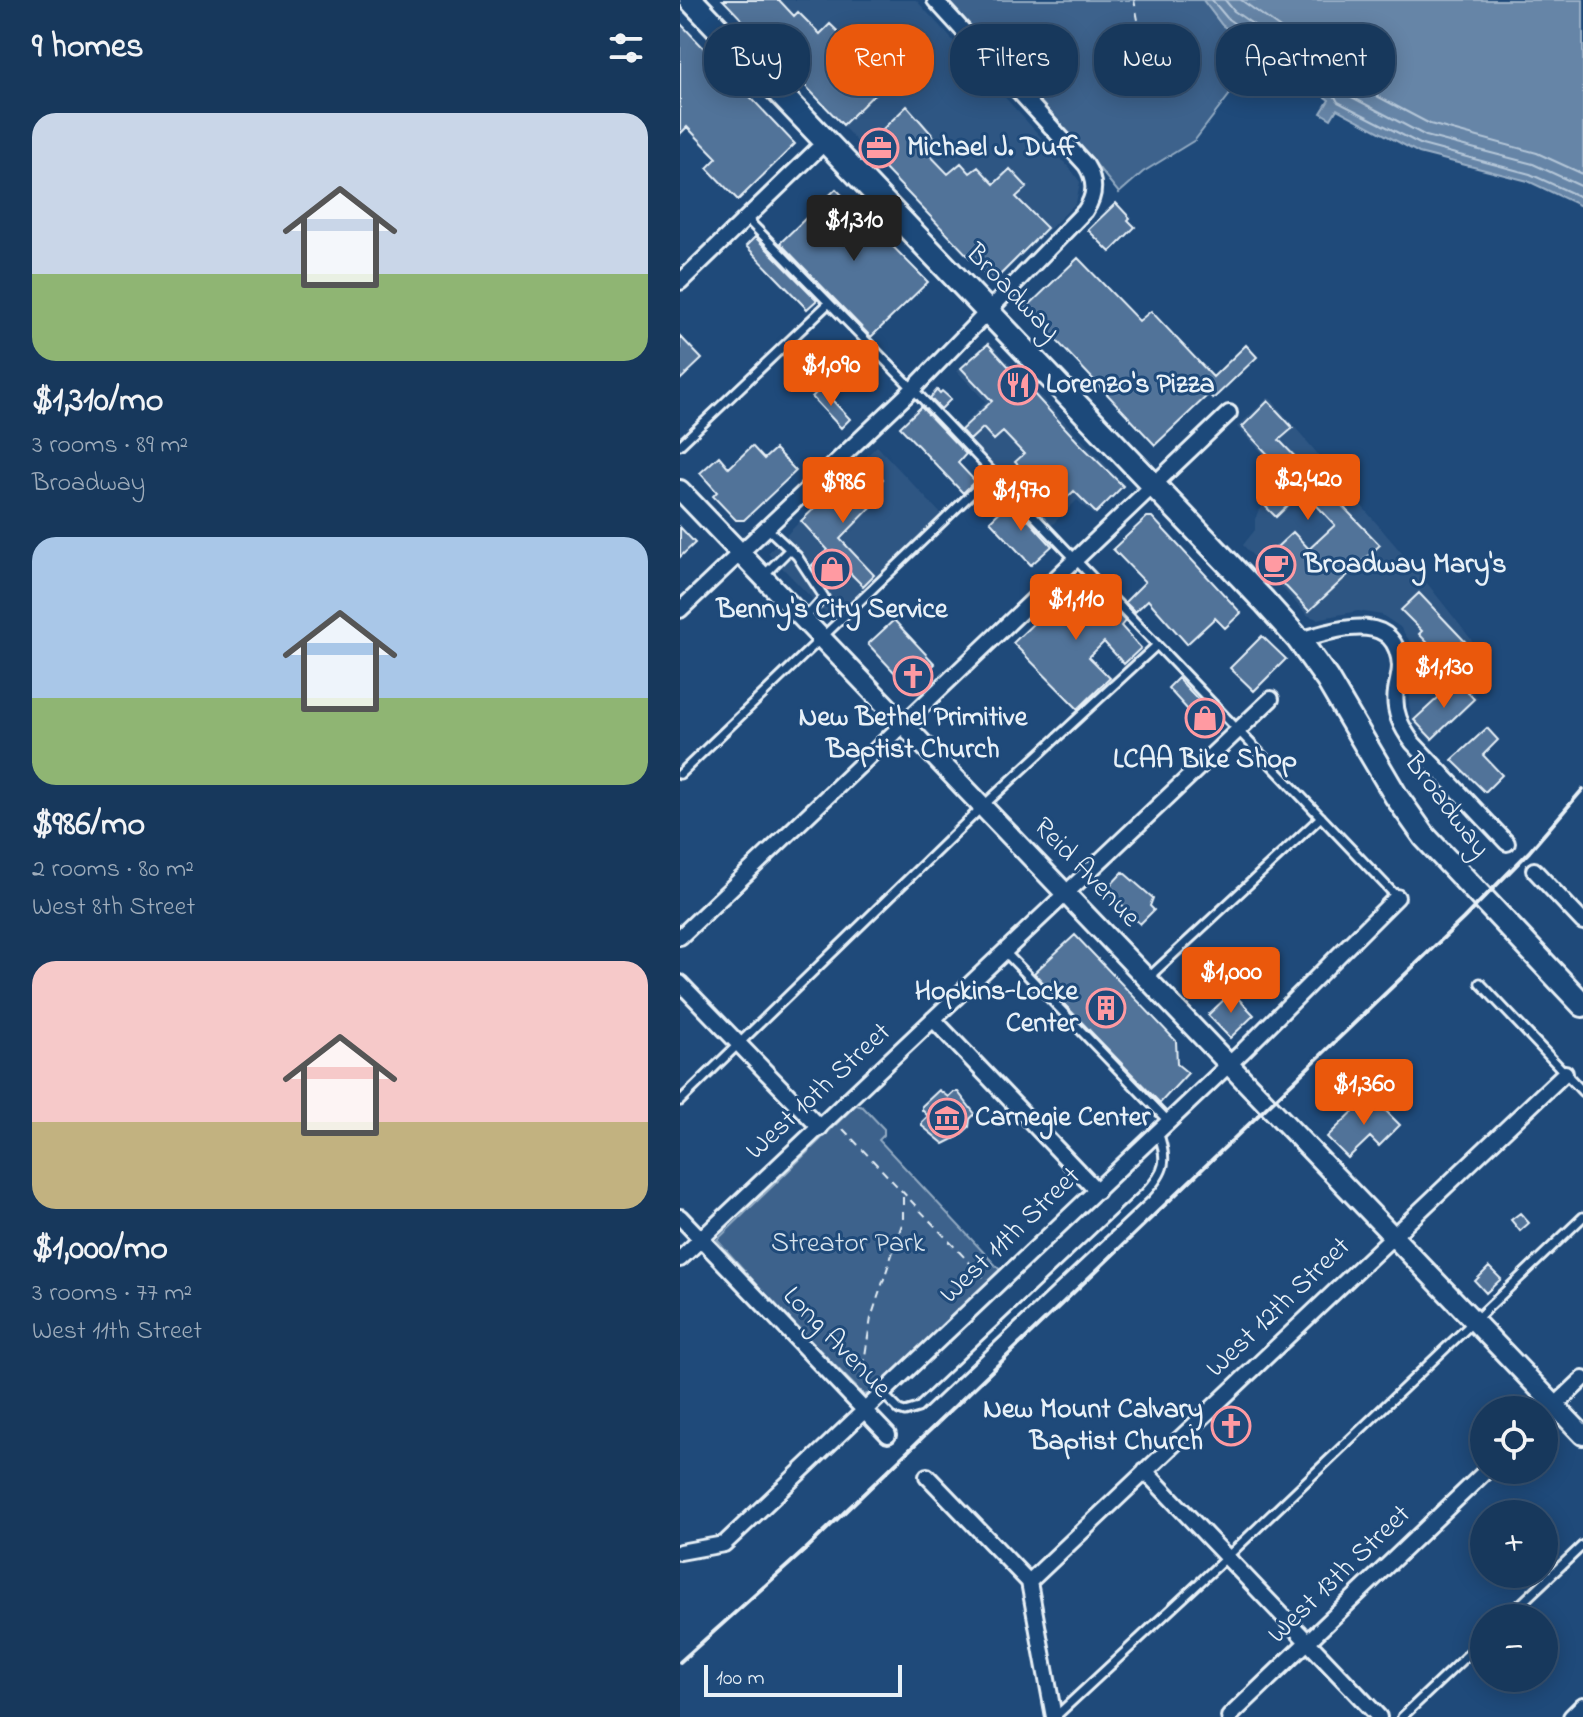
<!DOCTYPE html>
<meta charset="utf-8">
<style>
:root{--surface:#17385c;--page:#244365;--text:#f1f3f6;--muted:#9eacbb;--line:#365272;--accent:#ea580c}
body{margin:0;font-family:"Indie Flower",sans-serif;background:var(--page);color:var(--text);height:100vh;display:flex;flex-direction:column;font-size:30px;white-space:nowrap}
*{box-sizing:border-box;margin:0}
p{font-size:26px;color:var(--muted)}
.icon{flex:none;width:44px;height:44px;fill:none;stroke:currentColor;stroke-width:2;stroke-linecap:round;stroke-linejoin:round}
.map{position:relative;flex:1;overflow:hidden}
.side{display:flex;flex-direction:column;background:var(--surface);width:680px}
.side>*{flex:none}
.banner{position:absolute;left:24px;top:24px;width:758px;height:72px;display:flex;gap:16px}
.buttons{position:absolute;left:790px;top:1396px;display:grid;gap:16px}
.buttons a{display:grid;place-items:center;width:88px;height:88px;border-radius:50%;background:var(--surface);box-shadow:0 4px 20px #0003,0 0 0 2px var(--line);font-size:40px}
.scale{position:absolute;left:24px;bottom:20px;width:198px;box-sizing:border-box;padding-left:8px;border:4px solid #e8f1f8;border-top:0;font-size:22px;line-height:28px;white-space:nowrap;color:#e8f1f8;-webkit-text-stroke:6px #1f4a7a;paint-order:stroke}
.price{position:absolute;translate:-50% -68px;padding:0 18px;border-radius:8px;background:var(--accent);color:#fff;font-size:26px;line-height:52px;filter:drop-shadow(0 2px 4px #0008)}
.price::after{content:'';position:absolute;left:50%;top:48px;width:24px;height:18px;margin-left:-12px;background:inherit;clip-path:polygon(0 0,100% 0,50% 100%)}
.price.active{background:#222;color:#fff}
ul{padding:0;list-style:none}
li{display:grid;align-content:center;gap:16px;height:424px;padding:0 32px}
li span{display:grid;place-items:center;height:248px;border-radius:24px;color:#555}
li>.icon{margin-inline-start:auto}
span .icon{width:144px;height:144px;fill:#fffc;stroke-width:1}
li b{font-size:34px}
h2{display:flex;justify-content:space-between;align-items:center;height:96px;padding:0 32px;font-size:34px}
.chip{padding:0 28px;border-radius:32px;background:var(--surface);box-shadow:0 4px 20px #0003,0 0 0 2px var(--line);font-size:28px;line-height:72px}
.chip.active{background:var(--accent);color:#fff}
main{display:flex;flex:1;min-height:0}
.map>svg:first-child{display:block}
.built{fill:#2e5683}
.green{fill:#3c628c;stroke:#92aac2;stroke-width:2}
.water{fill:#6685a7;stroke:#9ab0c7;stroke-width:2}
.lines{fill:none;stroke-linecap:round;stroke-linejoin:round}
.shore{stroke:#b4c6d8;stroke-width:2}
.building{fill:#517399;stroke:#e8f1f8;stroke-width:2}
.service-casing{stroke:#e8f1f8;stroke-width:13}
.minor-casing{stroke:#e8f1f8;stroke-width:20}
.tertiary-casing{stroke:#e8f1f8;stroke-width:24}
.primary-casing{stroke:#e8f1f8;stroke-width:28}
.path{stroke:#e8f1f8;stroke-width:2;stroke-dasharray:8 6;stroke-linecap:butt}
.service{stroke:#1f4a7a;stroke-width:7}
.minor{stroke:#1f4a7a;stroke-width:14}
.tertiary{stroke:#1f4a7a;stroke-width:18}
.primary{stroke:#1f4a7a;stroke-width:22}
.rail{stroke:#e8f1f8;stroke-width:4}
.labels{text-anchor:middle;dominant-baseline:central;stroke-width:6;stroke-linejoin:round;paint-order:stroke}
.poi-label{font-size:28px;font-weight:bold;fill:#e8f1f8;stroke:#1f4a7a;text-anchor:start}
.street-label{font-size:28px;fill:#e8f1f8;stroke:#1f4a7a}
.park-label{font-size:28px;fill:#d7e3ed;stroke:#1f4a7a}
</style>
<main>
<section class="side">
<h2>9 homes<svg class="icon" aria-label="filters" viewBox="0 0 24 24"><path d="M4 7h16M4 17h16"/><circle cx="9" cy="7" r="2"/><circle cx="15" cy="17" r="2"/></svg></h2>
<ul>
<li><span style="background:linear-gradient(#c9d6e8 65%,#8fb573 0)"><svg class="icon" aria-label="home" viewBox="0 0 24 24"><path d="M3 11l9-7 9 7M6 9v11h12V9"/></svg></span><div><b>$1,310/mo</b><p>3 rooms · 89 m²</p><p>Broadway</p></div></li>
<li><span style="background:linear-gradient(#a9c7e8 65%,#8fb573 0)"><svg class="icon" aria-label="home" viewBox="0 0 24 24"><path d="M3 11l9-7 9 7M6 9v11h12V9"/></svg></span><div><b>$986/mo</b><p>2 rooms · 80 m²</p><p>West 8th Street</p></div></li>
<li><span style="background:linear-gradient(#f6c9c9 65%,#c2b280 0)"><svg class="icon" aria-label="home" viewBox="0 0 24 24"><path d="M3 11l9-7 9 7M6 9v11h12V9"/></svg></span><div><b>$1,000/mo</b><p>3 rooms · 77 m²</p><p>West 11th Street</p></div></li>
</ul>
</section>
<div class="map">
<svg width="903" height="1717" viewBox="0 0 903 1717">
<rect width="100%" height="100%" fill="#1f4a7a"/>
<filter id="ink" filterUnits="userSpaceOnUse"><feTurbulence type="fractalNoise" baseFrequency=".0125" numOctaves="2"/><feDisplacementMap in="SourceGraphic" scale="16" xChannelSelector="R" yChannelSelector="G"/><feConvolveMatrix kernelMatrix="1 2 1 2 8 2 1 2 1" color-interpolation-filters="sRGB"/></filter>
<g filter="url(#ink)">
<path class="built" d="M84 0H236L392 171 400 182 396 203 313 284 311 283 63 21Z
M308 341 445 485 414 515 397 500 370 527 277 431 306 402 277 371Z
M588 398 591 399 743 578 805 657 780 679 798 698 751 742 732 721 729 705 731 687 739 665 736 650 720 627 702 615 678 611 637 619 627 615 563 545 575 530V519L578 512 609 480 557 427Z
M197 446 262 515 153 620 88 553Z"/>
<path class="green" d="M267 0H523L542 25 582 52 515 140 463 172 439 193 401 146Z
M176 1105 183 1107 204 1129V1135L199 1140 320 1270 191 1393 184 1395 101 1311 37 1240Z"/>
<path class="water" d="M523 0H903V207L848 181 739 153 657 109 651 119 641 113 649 100 542 25Z"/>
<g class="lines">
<path class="shore" d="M532 0 548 19 653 93 658 102 742 145 850 174 903 198
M545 0 554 11 658 84 666 94 746 136 853 164 903 187
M561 0 666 75 674 84 750 124 857 153 903 174"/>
</g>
<path class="building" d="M43 0H99L114 16 118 12 140 34 150 24 172 45 175 43 185 53 193 46 217 72 163 125Z
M0 23 115 144 58 200 27 168 37 158 7 127 0 134Z
M227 106 255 138 244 149 268 174 281 163 290 173 298 167 314 184 330 169 347 187 336 197 367 228 313 282 184 147Z
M156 189 248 282 191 337 100 243Z
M436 203 450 218 448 220 455 227 430 252 408 230Z
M75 237 137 300 127 309 66 246Z
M398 258 459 321 471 311 533 377 566 345 577 357 533 399 529 394 475 445 346 308Z
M0 336 22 359 0 380Z
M308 344 398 442 443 486 416 513 394 491 374 510 341 477 346 473 335 462 344 454 323 432 314 440 303 428 290 440 281 430 312 401 281 368Z
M141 388 170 419 161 428 132 397Z
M257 390 260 393 262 391 271 399 261 409 250 398Z
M588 401 613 428 599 440 700 545 629 611 582 561 613 532 629 549 655 525 623 491 596 517 586 507 613 481 562 427Z
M241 407 286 454 278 463 295 481 283 493 220 427Z
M72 446 84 459 95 449 116 471 64 520H56L33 496 37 492 20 473 39 456 49 468Z
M184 461 203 479 194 488 202 496 160 539 194 575 183 586 170 573 154 588 132 565 148 550 121 521Z
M331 501 372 546 351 565 310 521Z
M467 517H472L561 613 545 628 535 618 507 644 468 600 455 612 445 602 465 582 433 549Z
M0 527 15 543 0 557Z
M402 577 445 621 441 626 461 648 444 664 424 642 409 657 430 678 398 709 333 643Z
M739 593 796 653 779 669 768 658 765 661 739 634 742 631 721 610Z
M214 620 255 664 229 688 188 644Z
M582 636 606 659 574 691 550 668Z
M498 678 537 720 526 730 488 688Z
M774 683 784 688 794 699 752 739 734 720Z
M807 728 818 740 803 755 822 775 805 792 772 760Z
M443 872 473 898 470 906 474 910 460 924 427 889Z
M395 935 496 1041 497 1064 508 1073 480 1103 354 973Z
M552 992 574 1015 550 1038 528 1015Z
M259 1090 268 1097 273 1092H278L295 1114 290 1119 289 1127 278 1137 264 1144 242 1126V1122L248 1116 242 1110V1106Z
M690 1095 720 1125 699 1146 690 1137 668 1158 647 1137Z
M840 1213 849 1223 840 1231 831 1220Z
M809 1267 821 1279 806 1293 795 1281Z"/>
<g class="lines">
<defs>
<path id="service" d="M66 218 233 389 717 897
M0 445 149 303
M87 528 117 556 144 597 125 618
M84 575 110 549
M0 774 313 473
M326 953 489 1122
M469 977 641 817
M800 983 903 1092
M0 1101 302 807 477 645
M203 1394 219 1410 225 1412 238 1408 465 1193C486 1171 488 1160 478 1132
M826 1618 903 1545
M375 1717 547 1557 903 1217
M722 1717 804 1639"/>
<path id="minor" d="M0 282 146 141
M0 610 233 389 405 211C416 195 416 181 406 165L255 0
M619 640C653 631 716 607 720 666 720 675 717 683 716 691 713 711 721 727 733 743L827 843
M854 870 903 922
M0 937 549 413
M0 983 140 1128
M253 1019 417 1191
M0 1217 208 1435
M0 1259 591 699
M864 1416 903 1379
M465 1471 699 1717
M247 1476 349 1582 374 1717
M0 1552 44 1544 562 1052 717 897
M349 1582 885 1073
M549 1717 807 1470
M891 1717 903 1705"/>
<path id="tertiary" d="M0 490 903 1435"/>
<path id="primary" d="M11 0 584 601 619 640 647 679 716 796 745 837 903 1005"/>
</defs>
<use href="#service" class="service-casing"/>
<use href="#minor" class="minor-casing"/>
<use href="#tertiary" class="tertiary-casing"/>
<use href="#primary" class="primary-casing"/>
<path class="path" d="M435 55 458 20 454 0
M163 1129 305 1279
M181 1381 191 1318 223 1221V1193"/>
<use href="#service" class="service"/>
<use href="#minor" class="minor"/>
<use href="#tertiary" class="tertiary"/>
<use href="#primary" class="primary"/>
<path class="rail" d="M0 1662 125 1550 783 919 849 852 903 789"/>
</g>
</g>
<defs>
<symbol id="office-ring" viewBox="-11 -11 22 22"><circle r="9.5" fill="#1f4a7a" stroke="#ff9aa2" stroke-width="1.5"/><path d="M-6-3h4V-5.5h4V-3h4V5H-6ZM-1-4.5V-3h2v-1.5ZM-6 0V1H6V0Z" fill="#ff9aa2"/></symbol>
<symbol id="restaurant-ring" viewBox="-11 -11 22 22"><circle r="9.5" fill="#1f4a7a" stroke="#ff9aa2" stroke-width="1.5"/><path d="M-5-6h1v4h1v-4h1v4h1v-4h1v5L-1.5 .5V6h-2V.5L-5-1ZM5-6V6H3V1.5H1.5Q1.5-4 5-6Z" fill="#ff9aa2"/></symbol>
<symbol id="cafe-ring" viewBox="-11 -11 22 22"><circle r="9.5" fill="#1f4a7a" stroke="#ff9aa2" stroke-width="1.5"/><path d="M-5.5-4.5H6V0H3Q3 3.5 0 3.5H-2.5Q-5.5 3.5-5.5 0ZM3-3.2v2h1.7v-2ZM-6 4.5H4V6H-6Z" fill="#ff9aa2"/></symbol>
<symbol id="shop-ring" viewBox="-11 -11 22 22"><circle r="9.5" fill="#1f4a7a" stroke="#ff9aa2" stroke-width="1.5"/><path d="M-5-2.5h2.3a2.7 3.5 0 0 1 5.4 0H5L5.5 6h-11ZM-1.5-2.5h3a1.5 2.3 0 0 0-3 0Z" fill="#ff9aa2"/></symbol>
<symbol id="church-ring" viewBox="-11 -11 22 22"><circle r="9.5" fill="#1f4a7a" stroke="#ff9aa2" stroke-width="1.5"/><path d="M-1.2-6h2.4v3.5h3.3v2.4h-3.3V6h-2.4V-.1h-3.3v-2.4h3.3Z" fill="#ff9aa2"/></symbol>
<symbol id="building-ring" viewBox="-11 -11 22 22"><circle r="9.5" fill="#1f4a7a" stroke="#ff9aa2" stroke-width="1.5"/><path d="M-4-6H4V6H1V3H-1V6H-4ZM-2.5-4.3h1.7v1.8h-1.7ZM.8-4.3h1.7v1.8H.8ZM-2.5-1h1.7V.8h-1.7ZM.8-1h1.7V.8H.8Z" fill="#ff9aa2"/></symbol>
<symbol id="museum-ring" viewBox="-11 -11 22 22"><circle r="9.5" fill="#1f4a7a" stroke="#ff9aa2" stroke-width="1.5"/><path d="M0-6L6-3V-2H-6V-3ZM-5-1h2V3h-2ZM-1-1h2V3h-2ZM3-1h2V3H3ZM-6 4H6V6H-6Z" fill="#ff9aa2"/></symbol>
</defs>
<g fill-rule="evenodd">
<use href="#office-ring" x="177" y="126" width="44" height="44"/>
<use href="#restaurant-ring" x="316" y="363" width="44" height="44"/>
<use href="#cafe-ring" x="574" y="543" width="44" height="44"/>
<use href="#shop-ring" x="130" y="547" width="44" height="44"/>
<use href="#church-ring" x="211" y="654" width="44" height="44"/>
<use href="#shop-ring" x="503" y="696" width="44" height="44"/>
<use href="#building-ring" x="404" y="986" width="44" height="44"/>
<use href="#museum-ring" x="245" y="1096" width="44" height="44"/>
<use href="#church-ring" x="529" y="1404" width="44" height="44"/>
</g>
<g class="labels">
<g class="poi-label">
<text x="227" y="148">Michael J. Duff</text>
<text x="366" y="385">Lorenzo's Pizza</text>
<text x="624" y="565">Broadway Mary's</text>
<text x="152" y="610" text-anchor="middle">Benny's City Service</text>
<text x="233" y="718" text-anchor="middle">New Bethel Primitive<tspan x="233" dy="32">Baptist Church</tspan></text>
<text x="525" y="760" text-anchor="middle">LCAA Bike Shop</text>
<text x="398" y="992" text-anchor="end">Hopkins-Locke<tspan x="398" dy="32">Center</tspan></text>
<text x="295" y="1118">Carnegie Center</text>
<text x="523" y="1410" text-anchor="end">New Mount Calvary<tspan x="523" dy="32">Baptist Church</tspan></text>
</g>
<g class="street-label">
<text transform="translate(332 293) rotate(46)">Broadway</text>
<text transform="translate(766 806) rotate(53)">Broadway</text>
<text transform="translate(406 873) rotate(46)">Reid Avenue</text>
<text transform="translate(139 1092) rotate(-43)">West 10th Street</text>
<text transform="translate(331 1236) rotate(-44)">West 11th Street</text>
<text transform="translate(599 1308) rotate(-44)">West 12th Street</text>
<text transform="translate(156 1343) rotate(46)">Long Avenue</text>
<text transform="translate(660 1575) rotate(-44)">West 13th Street</text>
</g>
<g class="park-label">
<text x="168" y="1244">Streator Park</text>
</g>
</g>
</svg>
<div class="buttons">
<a><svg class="icon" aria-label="locate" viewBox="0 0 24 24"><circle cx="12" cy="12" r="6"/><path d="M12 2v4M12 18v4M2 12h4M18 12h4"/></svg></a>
<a>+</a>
<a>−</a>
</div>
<div class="scale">100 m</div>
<b class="price active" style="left:174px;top:263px">$1,310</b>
<b class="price" style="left:151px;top:408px">$1,090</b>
<b class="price" style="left:628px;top:522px">$2,420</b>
<b class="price" style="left:163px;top:525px">$986</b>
<b class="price" style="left:341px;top:533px">$1,970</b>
<b class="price" style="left:396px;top:642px">$1,110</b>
<b class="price" style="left:764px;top:710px">$1,130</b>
<b class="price" style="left:551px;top:1015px">$1,000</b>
<b class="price" style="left:684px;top:1127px">$1,360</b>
<div class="banner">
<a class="chip">Buy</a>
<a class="chip active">Rent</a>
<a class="chip">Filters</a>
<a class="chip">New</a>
<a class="chip">Apartment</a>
</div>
</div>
</main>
